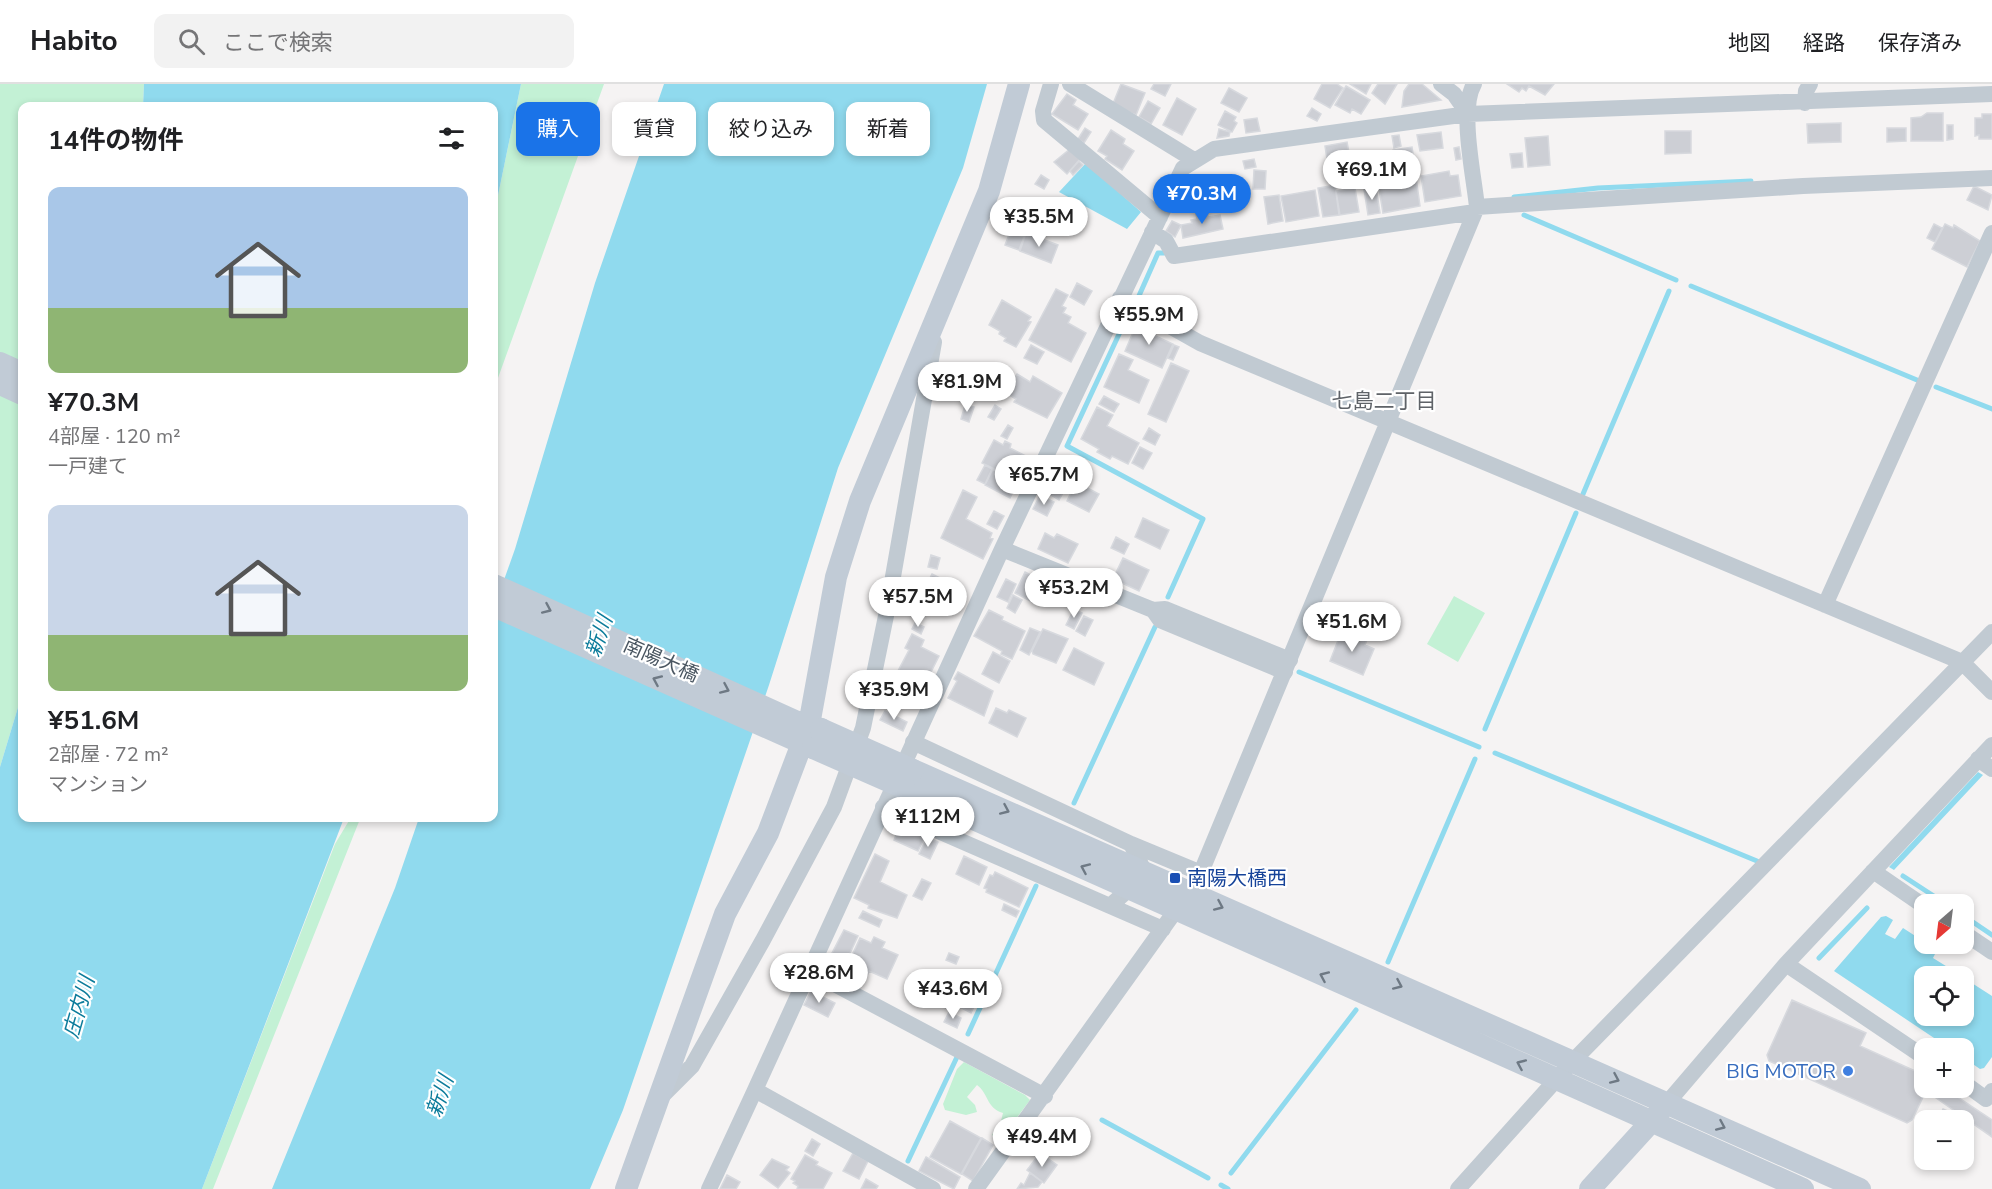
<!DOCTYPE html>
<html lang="ja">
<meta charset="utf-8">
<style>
:root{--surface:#fff;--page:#f2f2f2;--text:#202124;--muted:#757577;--line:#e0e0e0;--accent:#1a73e8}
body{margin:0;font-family:"Nunito Sans","Noto Sans JP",sans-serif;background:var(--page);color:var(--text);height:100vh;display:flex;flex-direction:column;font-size:22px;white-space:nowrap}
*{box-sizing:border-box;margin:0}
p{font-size:20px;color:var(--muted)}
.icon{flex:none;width:33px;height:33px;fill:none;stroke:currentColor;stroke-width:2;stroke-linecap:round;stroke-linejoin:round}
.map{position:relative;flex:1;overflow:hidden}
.details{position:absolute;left:18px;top:18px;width:480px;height:720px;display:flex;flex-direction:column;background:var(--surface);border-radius:12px;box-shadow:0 3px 9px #0003}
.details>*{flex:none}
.banner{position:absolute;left:516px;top:18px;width:570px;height:54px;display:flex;gap:12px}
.needle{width:39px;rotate:208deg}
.buttons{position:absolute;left:1914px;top:810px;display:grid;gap:12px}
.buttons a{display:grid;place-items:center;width:60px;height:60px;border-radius:12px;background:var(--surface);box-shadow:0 3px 9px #0003;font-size:30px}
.price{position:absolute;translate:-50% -51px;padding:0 14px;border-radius:21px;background:#fff;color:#222;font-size:20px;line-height:39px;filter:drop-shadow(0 2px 3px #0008)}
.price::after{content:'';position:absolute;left:50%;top:36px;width:18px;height:14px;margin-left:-9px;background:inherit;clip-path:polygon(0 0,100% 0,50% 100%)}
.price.on{background:var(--accent);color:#fff}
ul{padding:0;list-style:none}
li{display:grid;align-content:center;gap:12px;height:318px;padding:0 30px}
li span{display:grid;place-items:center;height:186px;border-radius:12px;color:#555}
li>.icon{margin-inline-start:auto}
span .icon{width:108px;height:108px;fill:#fffc;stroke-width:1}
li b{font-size:26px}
h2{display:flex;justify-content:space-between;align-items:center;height:72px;padding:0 30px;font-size:26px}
.chip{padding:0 21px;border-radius:12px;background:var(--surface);box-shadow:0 3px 9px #0003;font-size:21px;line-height:54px}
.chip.on{background:var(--accent);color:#fff}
header{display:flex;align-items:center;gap:36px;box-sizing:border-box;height:84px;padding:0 30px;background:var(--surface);border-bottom:2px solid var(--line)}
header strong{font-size:28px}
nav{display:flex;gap:33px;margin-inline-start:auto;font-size:21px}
.search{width:420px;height:54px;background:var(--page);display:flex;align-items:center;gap:15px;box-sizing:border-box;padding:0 21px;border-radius:12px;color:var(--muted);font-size:22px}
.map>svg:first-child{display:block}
.green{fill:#c3f1d5}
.water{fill:#90daee}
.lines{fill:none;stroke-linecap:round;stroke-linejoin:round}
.stream{stroke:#90daee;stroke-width:5}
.building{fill:#cdcfd5;stroke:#d7d9de;stroke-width:1.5}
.street{stroke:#c1cad2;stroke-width:16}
.secondary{stroke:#c1cbd6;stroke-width:22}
.secondary-bridge{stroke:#c1cbd6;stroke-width:22}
.oneway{stroke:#6e7984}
.transit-dot{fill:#1a4fb4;stroke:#fff;stroke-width:2}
.shop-dot{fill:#3f7fe0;stroke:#fff;stroke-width:2}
.labels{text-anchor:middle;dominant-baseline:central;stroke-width:4.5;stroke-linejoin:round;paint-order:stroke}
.street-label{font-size:20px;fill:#4a5661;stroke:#fff}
.transit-label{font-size:20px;fill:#164399;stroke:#fff;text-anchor:start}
.shop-label{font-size:20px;fill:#366cbe;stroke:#fff;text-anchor:end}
.neighbourhood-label{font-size:21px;fill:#5f6368;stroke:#fff}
.water-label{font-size:21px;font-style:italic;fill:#0c7c9b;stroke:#fff}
</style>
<header>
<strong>Habito</strong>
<div class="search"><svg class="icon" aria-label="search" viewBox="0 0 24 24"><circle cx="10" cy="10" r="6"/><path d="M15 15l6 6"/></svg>ここで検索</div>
<nav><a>地図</a><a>経路</a><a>保存済み</a></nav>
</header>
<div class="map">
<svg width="1992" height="1105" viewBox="0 0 1992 1105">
<rect width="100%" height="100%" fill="#f5f3f3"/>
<path class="green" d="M0 0H144L143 22H22V610L0 683Z
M521 0H604L494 305V131Z
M1454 512 1485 529 1458 578 1427 560Z
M350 735H360L213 1105H202L335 760Z
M964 978 1025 1011 1030 1016 1003 1052 998 1054 992 1051 1001 1037 1003 1029C986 1024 989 1010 977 1001L967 1013 975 1021 977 1028 966 1031 945 1026 943 1020 957 985Z"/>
<path class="water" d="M144 0H521L494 131V22H143Z
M664 0H987L963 84 838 384 769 601 623 1026 590 1105H272L395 804 419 734H494V524L515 465 595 199Z
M1086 79 1141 128 1127 145 1059 108Z
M22 610V734H344L202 1105H0V683Z
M1978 688 1983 691 1894 786 1889 783Z
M1886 832 1893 836 1885 850 1895 855 1903 844 1937 866 1933 874 1962 892H1924V932H1964V894L1992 912V973L1984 984 1980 985 1964 974V964H1949L1834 887 1881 833Z"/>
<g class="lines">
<path class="stream" d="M1514 113 1598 104 1751 97
M1524 131 1676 196
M1691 202 1917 296
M1138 214 1158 169H1164
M1127 233 1067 362 1203 435 1168 513
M1936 303 1992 325
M1583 410 1669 207
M1299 588 1479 663
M1485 645 1576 429
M1495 669 1757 777
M1074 719 1155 543
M1903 792 1946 820
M1964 832 1992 851
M1819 874 1867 824
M1388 878 1475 675
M968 950 1036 802
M1102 1036 1208 1094
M908 1077 957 973
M1231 1089 1356 926
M1221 1101 1228 1105"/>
</g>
<path class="building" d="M1121 0 1145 9 1136 31 1112 22Z
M1154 0H1171L1165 12 1151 5Z
M1322 0H1337L1343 4 1330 24 1314 15Z
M1350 0H1371L1366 10Z
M1378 0H1397L1385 20 1372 9Z
M1409 0H1422L1441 16 1402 23 1404 7Z
M1507 0H1554L1545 11 1529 2 1526 7 1522 4 1519 8Z
M1346 2 1370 16 1361 30 1352 25 1350 29 1335 21Z
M1229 4 1247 14 1239 28 1221 19Z
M1067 10 1076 16 1073 21 1088 30 1078 46 1052 30Z
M1177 14 1196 25 1182 51 1163 41Z
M1148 17 1160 24 1151 40 1139 33Z
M1312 24 1321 30 1317 37 1307 32Z
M1225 27 1236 33 1234 37 1237 39 1232 48 1218 41Z
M1927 29H1943V57H1911V34L1921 33Z
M1982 30H1992V55H1979V51L1975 52V34H1982Z
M1257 34 1260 47 1246 49 1244 36Z
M1841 39V58L1808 59 1807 40Z
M1947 41H1953V55L1947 56Z
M1085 44 1091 48 1084 59 1078 55Z
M1887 44H1906V57L1887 58Z
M1219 45 1230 48 1229 52 1217 54Z
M1111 46 1125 55 1123 60 1134 67 1122 86 1105 75 1107 72 1098 67Z
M1665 47H1691V69L1665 70Z
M1441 48 1443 64 1420 67 1417 51Z
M1399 51 1401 62 1394 64 1392 52Z
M1548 52 1550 81 1528 83 1525 54Z
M1347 58 1351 79 1328 82 1325 62Z
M1412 63 1415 83 1396 86 1393 66Z
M1459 63 1461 75 1456 76 1454 64Z
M1070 65 1081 74 1067 90 1054 78Z
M1522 69 1523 83 1512 84 1510 70Z
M1254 75 1256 83 1245 85 1243 77Z
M1079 77 1083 81 1073 91 1070 87Z
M1254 86 1266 87 1265 105H1253Z
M1415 86 1420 122 1383 129 1377 92Z
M1449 87 1450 92 1458 91 1461 112 1425 118 1421 92Z
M1041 91 1049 96 1044 105 1035 100Z
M1335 101 1339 131 1323 133 1318 104Z
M1974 102 1992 111 1988 126 1967 116Z
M1376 103 1380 129 1368 131 1364 105Z
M1355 104 1359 128 1340 131 1336 107Z
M1315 106 1319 132 1286 138 1281 112Z
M1279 111 1283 137 1268 140 1264 113Z
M1207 128 1208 133 1220 131 1223 145 1183 154 1181 141 1192 139 1191 136 1197 135 1196 130Z
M1172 137 1181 141 1175 153 1166 147Z
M1934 140 1942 144 1935 158 1927 154Z
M1945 140 1953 144 1954 141 1980 157 1967 183 1932 165Z
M1010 148 1024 153 1019 166 1005 161Z
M1026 149 1058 161 1051 179 1020 167Z
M1077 199 1092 207 1084 221 1070 213Z
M1056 205 1068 211 1062 222 1066 224 1063 229 1071 233 1068 239 1086 249 1071 278 1029 256Z
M1002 216 1031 233 1028 237 1031 238 1016 263 1004 257 1006 254 999 250 1000 247 989 241Z
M1137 239 1150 245 1149 249 1173 260 1162 284 1125 267Z
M1031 261 1044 268 1037 280 1024 274Z
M1174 261 1179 263 1173 276 1168 274Z
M1119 270 1133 276 1128 286 1149 296 1139 319 1104 303Z
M1171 279 1189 287 1166 338 1148 330Z
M1017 290 1030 298 1033 292 1062 309 1047 334 1014 318 1016 315 1006 309Z
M1104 312 1119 320 1114 328 1099 320Z
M965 321 974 323 969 338 961 335Z
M995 321 1001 325 994 336 988 333Z
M1097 323 1113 331 1107 342 1139 359 1128 380 1112 372 1110 375 1097 368 1099 365 1081 355Z
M1008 341 1013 344 1007 355 1001 352Z
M1149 344 1160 351 1155 361 1143 355Z
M994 356 1003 361 1005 357 1011 360 1010 364 1028 373 1017 396 982 379Z
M1140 363 1152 369 1143 385 1132 379Z
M985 381 992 385 985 400 977 396Z
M993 385 1018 397 1010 414 985 401Z
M1076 398 1099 410 1089 428 1067 417Z
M1056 401 1065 405 1059 416 1051 411Z
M963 406 977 413 966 435 992 449 990 454 993 455 983 475 941 454Z
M1040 411 1054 418 1047 432 1033 425Z
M994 427 1004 432 997 445 987 440Z
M1143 434 1169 446 1160 465 1135 453Z
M1045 449 1054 454 1057 450 1078 460 1068 479 1038 465Z
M1116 453 1129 460 1124 470 1111 464Z
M931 471 940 474 937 485 928 483Z
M1123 474 1149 486 1139 507 1113 495Z
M1025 488 1046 499 1036 520 1015 509Z
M932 490 964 506 953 530 920 514Z
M1006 495 1016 500 1008 518 997 513Z
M1013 511 1022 516 1015 529 1007 524Z
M1074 525 1082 529 1074 545 1066 541Z
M989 526 1003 533 1002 536 1025 547 1012 575 1001 570 1002 567 974 552Z
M1084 532 1093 536 1085 552 1076 547Z
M1343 537 1356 542 1354 548 1341 542Z
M915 539 924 543 921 550 912 545Z
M1030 544 1040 548 1029 571 1020 566Z
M1043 545 1068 555 1056 579 1033 570 1032 567Z
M1342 546 1367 556 1365 561 1374 565 1363 591 1330 577Z
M912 550 924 556 921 563 939 572 925 600 919 597 917 600 906 595 908 592 898 587 909 566 905 564Z
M1074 564 1104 579 1094 601 1063 586Z
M993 568 1010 577 999 599 982 590Z
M958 588 993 607 984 632 948 614 957 597 954 595Z
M996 624 1007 629 1009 626 1026 634 1017 653 989 639Z
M885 627 907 638 903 647 880 636Z
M900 741 925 753 918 767 894 756Z
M927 753 938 758 930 775 919 770Z
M875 770 889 777 880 798 907 811 897 834 868 824 869 821 854 814Z
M964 772 987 783 979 801 956 790Z
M995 788 1028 804 1019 823 986 808 987 805 984 804 990 791 993 792Z
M922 795 931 799 922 816 913 812Z
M1004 820 1019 827 1016 833 1002 826Z
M863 827 882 836 879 843 859 834Z
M844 846 858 852 846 878 831 871Z
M874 853 885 858 882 864 898 871 887 895 869 887 867 892 847 882 860 854 871 859Z
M949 869 959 873 956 880 946 876Z
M947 886 982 906 971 929 958 922 955 928 937 920 940 914 935 911Z
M811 907 835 919 828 933 804 921Z
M1792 916 1866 949 1860 962 1924 991V1004H1944L1992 1036V1053L1926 1007 1912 1036 1907 1039 1769 977 1767 971Z
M949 928 961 934 957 944 944 938Z
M1943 1025 1961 1033 1960 1036H1938Z
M950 1037 981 1054 961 1090 930 1073Z
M982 1054 993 1061 973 1097 962 1090Z
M812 1055 820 1060 813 1072 805 1067Z
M853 1069 868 1077 859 1095 843 1087Z
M1040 1069 1057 1081 1044 1099 1027 1086Z
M805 1071 818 1078 816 1081 832 1089 823 1105H797L798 1102 793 1099 795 1097 791 1095Z
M926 1073 960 1093 954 1105 919 1087Z
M772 1075 789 1083 786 1086 790 1089 778 1104 760 1091Z
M1030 1089 1042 1098 1038 1103 1017 1105 1021 1099 1024 1101Z
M727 1091 740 1098 736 1105H720Z
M866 1095 878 1102 876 1105H861Z"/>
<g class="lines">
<path class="street" d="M1051 0 1043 27 1044 36 1160 133
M1070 0 1194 76
M1441 0 1454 10 1468 30
M1805 19 1806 7 1810 0
M1477 123 1803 102 1992 94
M1152 148 1166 157 1174 172 1475 128
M1120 214 1200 259 1962 578 1992 608
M1002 465 1153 526 1160 536 1285 588
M1825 521 1992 149
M1153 526 1165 525 1290 576
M913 658 1131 760 1146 791
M1978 675 1992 685
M883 723 1110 822 1129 805
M1131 760 1201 789
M1873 787 1924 822
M1192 810 1477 123C1474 92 1459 26 1474 0
M1110 822 1163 845
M1964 849 1992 868
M1786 880 1924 973
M810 887 1045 1012
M1964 999 1986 1015 1992 1007
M755 1006 1002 465 1183 84 1214 65 1468 30 1992 10
M662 1012 692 982 763 856 834 723 863 644 887 527 934 258
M1668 1018 1786 880 1992 661
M709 1105 755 1006 933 1105
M976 1105 1176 826
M1458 1105 1573 977 1992 548"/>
<path class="secondary" d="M0 279 22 289
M0 300 22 310
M494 501 795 637 821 645
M494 522 813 664
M913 686 1860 1105
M904 704 1803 1105
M626 1105 725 830 768 749 809 641 836 493 860 417 989 107 1019 0
M1590 1105 1659 1029"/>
<path class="secondary-bridge" d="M821 645 913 686
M813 664 904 704"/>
</g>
<defs><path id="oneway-chevron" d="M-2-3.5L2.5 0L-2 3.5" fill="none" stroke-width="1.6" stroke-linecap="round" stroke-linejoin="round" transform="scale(1.5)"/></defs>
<g class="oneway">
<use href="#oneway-chevron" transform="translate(547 525) rotate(24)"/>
<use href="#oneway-chevron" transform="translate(657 596) rotate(-156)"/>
<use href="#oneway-chevron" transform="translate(725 605) rotate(24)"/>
<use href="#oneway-chevron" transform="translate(1005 726) rotate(24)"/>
<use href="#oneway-chevron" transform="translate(1085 784) rotate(-156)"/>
<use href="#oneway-chevron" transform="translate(1219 822) rotate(24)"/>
<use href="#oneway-chevron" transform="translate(1324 892) rotate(-156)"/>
<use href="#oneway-chevron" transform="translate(1398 901) rotate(24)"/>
<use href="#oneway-chevron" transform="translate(1521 980) rotate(-156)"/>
<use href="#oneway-chevron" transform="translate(1615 995) rotate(24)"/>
<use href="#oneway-chevron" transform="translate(1721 1042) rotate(24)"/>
</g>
<rect class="transit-dot" x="1169" y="788" width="12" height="12" rx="3"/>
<circle class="shop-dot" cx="1848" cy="987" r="6"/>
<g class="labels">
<g class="street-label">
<text transform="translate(661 576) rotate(24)">南陽大橋</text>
</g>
<g class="transit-label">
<text x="1187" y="794">南陽大橋西</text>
</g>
<g class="shop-label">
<text x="1836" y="987">BIG MOTOR</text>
</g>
<g class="neighbourhood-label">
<text x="1384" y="317">七島二丁目</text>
</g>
<g class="water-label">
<text transform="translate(599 552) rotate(-71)">新川</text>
<text transform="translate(79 923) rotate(-74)">庄内川</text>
<text transform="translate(440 1012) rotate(-71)">新川</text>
</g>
</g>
</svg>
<div class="buttons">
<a><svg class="needle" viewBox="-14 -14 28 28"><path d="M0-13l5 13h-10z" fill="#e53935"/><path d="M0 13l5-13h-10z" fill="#757577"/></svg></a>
<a><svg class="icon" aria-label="locate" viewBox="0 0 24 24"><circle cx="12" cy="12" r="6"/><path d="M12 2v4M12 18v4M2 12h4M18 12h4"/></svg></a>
<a>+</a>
<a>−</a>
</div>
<b class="price" style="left:1372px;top:117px">¥69.1M</b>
<b class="price on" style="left:1202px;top:141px">¥70.3M</b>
<b class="price" style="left:1039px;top:164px">¥35.5M</b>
<b class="price" style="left:1149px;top:262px">¥55.9M</b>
<b class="price" style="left:967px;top:329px">¥81.9M</b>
<b class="price" style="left:1044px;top:422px">¥65.7M</b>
<b class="price" style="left:1074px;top:535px">¥53.2M</b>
<b class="price" style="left:918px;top:544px">¥57.5M</b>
<b class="price" style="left:1352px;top:569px">¥51.6M</b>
<b class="price" style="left:894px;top:637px">¥35.9M</b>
<b class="price" style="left:928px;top:764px">¥112M</b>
<b class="price" style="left:819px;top:920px">¥28.6M</b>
<b class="price" style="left:953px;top:936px">¥43.6M</b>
<b class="price" style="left:1042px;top:1084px">¥49.4M</b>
<div class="banner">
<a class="chip on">購入</a>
<a class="chip">賃貸</a>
<a class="chip">絞り込み</a>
<a class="chip">新着</a>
</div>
<section class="details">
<h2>14件の物件<svg class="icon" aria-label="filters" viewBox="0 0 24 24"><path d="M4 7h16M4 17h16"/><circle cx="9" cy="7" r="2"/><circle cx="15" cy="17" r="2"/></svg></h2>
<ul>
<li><span style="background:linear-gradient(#a9c7e8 65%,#8fb573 0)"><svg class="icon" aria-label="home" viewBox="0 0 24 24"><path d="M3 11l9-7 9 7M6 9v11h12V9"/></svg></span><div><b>¥70.3M</b><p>4部屋 · 120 m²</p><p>一戸建て</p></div></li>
<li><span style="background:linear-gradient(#c9d6e8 70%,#8fb573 0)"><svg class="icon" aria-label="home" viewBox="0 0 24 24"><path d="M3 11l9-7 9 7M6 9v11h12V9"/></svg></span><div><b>¥51.6M</b><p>2部屋 · 72 m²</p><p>マンション</p></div></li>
</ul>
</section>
</div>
